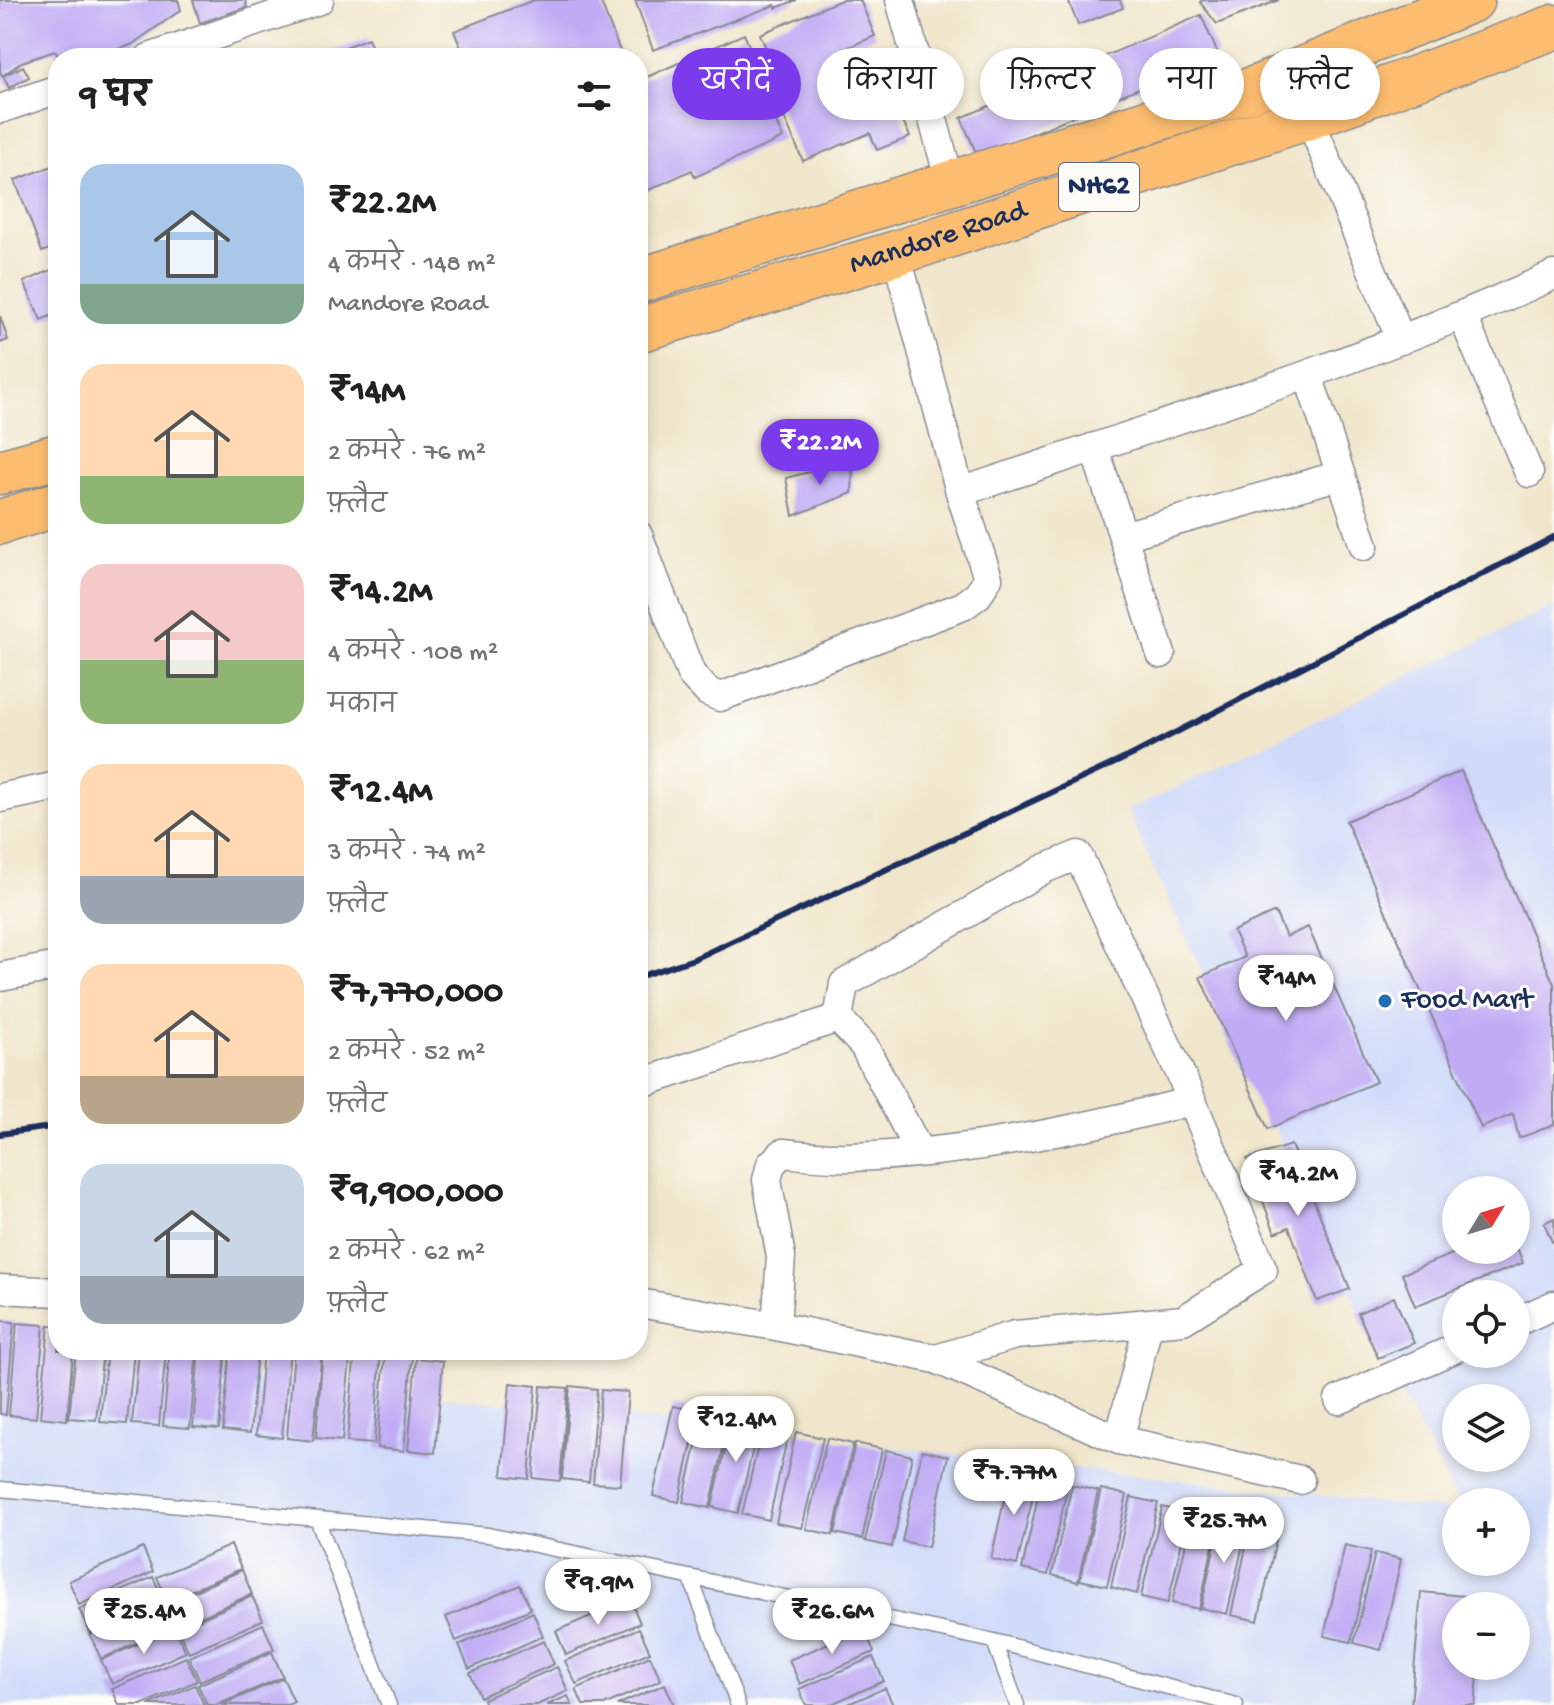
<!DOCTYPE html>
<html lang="hi">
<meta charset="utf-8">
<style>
:root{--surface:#fff;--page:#f6f6f6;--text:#202124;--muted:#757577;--accent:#7c3aed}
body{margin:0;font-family:"Gochi Hand","Playpen Sans Deva",sans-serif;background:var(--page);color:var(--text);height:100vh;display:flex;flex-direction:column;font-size:30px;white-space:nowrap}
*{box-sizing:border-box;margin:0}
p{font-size:26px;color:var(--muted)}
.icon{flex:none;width:44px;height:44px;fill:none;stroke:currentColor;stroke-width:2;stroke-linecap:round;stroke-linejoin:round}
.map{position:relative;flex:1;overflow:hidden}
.sheet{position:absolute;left:48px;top:48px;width:600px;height:1312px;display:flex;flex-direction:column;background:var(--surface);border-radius:32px;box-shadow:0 4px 12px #0003}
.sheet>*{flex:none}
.guide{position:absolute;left:672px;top:48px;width:760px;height:72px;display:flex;gap:16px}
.needle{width:52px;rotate:52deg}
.fabs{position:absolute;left:1442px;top:1176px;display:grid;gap:16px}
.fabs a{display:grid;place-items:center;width:88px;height:88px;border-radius:50%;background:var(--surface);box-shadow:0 4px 12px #0003;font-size:40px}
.price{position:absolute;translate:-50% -68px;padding:0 18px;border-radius:28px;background:#fff;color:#222;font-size:26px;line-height:52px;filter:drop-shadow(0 2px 4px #0008)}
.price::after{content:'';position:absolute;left:50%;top:48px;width:24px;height:18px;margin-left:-12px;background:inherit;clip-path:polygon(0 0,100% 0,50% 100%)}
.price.active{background:var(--accent);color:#fff}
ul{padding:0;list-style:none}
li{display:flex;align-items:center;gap:24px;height:200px;padding:0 32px}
li span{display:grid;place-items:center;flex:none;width:224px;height:160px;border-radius:24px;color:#555}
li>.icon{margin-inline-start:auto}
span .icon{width:96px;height:96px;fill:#fffc;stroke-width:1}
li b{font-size:34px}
h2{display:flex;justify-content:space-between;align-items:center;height:96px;padding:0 32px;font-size:34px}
.tag{padding:0 28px;border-radius:36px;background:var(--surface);box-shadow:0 4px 12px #0003;font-size:28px;line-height:72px}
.tag.active{background:var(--accent);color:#fff}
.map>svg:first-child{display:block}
.built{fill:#d0daf9;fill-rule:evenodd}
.building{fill:#c0abf5}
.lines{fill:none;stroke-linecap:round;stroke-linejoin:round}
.lane-casing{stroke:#868a94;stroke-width:17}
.street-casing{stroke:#868a94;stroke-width:31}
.highway-casing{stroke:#868a94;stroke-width:47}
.lane{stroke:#fff;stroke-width:14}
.street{stroke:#fff;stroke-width:28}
.highway{stroke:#fcbd6f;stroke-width:44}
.rail{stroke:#1b2f5e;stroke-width:6}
.poi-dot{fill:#1f6fb2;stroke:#fdfcf7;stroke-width:3}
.labels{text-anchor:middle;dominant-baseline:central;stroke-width:6;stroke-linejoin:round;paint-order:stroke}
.shield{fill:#fdfcf7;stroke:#5f6c8c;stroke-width:2}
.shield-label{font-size:28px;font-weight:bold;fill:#1b2f5e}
.street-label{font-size:30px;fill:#1b2f5e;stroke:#fdfcf7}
.poi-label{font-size:30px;fill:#1b2f5e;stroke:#fdfcf7;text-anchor:start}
</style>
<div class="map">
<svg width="1554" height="1705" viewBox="0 0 1554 1705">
<rect width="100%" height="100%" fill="#fdfcf7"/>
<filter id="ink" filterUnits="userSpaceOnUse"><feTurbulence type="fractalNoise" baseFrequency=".0125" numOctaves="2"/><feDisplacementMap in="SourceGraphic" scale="16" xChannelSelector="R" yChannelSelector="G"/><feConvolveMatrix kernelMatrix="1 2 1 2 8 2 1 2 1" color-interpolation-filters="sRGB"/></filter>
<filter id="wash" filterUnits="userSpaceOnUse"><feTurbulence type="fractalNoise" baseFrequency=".006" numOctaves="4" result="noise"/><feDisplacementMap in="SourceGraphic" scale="32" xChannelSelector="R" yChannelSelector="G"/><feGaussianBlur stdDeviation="1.8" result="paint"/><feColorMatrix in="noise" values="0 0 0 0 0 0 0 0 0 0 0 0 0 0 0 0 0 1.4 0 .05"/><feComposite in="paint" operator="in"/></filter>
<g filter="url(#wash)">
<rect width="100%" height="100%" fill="#f0e6cb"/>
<path class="built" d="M1554 606V1705H0V1347L1456 1511V1562H1516V1502H1459L1358 1313 1350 1289 1127 811ZM1456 1190H1516V1250H1456ZM1456 1294H1516V1354H1456ZM1456 1398H1516V1458H1456ZM1456 1606H1516V1666H1456Z"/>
<g id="blocks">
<path class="building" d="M0 0H178L181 10 131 45 92 58H60L55 51 22 62 2 76 0 72Z
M193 0H245L247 7 200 23Z
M534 0H600L621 54 610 58H465L454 31Z
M635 0H797L776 8 775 5 653 50Z
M841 0H860L875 36 844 49 864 99 889 88 910 137 877 150 870 133 803 161 765 74 775 69 760 34Z
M1068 0H1120L1123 8 1078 25Z
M1203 0H1279L1217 24 1200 2Z
M1201 15 1218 54 978 157 961 118Z
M744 34 760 70 741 78 754 108 767 102 783 138 695 177 692 170 638 195V81Z
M368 38 376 58H317Z
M23 66 29 77 9 88 3 76Z
M58 164V246L42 252 15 180Z
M58 267V313L41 320 24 282Z
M0 316 8 340 0 343Z
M853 461 852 493 793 516 786 478Z
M1461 771 1554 984V1125L1519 1138 1513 1114 1481 1128 1346 821Z
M1275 912 1286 937 1308 927 1376 1082 1268 1129 1200 977 1245 957 1233 931Z
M1291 1145 1350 1289 1317 1301 1289 1227 1275 1233 1247 1159Z
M1554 1218V1241L1552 1242 1544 1223Z
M1462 1250H1518L1523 1263 1415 1306 1402 1274Z
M1394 1297 1414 1343 1378 1358 1358 1313Z
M0 1321 14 1322 6 1415 0 1414Z
M17 1323 44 1325 36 1418 9 1415Z
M49 1325 58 1326V1350H73L67 1420 40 1417Z
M76 1350H103L96 1420 69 1418Z
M107 1350H134L127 1424 100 1422Z
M139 1350H166L159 1426 132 1424Z
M170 1350H197L190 1428 163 1426Z
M199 1350H226L219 1429 193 1427Z
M230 1350H257L250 1433 223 1430Z
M263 1350H290L282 1438 256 1435Z
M294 1350H322L313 1441 287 1438Z
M323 1350H351L342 1441 316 1438Z
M355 1350 381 1352 374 1444 347 1442Z
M385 1356 412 1358 404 1451 377 1448Z
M416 1358 443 1361 435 1453 408 1450Z
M510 1383 536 1386 529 1479 502 1476Z
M541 1386 568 1388 560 1481 533 1478Z
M570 1386 597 1389 589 1482 562 1479Z
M601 1390 628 1392 620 1485 593 1483Z
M673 1406 699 1411 679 1502 653 1496Z
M704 1412 730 1417 710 1508 683 1502Z
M733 1416 759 1422 738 1513 712 1507Z
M763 1424 789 1430 769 1520 742 1514Z
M796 1432 823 1438 802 1528 776 1523Z
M827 1438 853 1444 833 1535 806 1529Z
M855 1443 882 1449 862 1539 835 1533Z
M886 1450 912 1456 892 1547 865 1541Z
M922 1450 948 1456 928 1547 902 1541Z
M1011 1469 1038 1475 1017 1565 991 1559Z
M1042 1478 1068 1485 1048 1575 1022 1569Z
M1072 1485 1098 1491 1078 1582 1052 1575Z
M1101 1489 1127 1495 1107 1586 1080 1580Z
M1131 1497 1158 1503 1137 1594 1111 1587Z
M1162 1507 1188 1513 1168 1603 1141 1597Z
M1193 1513 1219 1518 1199 1609 1172 1603Z
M1221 1517 1248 1523 1227 1614 1201 1608Z
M1251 1525 1278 1531 1258 1621 1231 1615Z
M231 1545 241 1569 167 1601 157 1577Z
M1345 1545 1371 1551 1351 1642 1324 1636Z
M143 1548 153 1572 79 1605 69 1581Z
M1375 1553 1401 1559 1381 1650 1354 1643Z
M242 1570 252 1594 178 1627 168 1603Z
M153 1577 164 1601 90 1633 79 1609Z
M520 1585 531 1609 456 1641 446 1617Z
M1421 1592 1485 1598 1484 1606H1456V1666H1479L1475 1705H1411Z
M252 1596 263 1620 189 1652 178 1629Z
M630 1599 640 1623 566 1655 556 1631Z
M164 1602 175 1626 101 1659 90 1635Z
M533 1612 543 1636 469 1669 459 1645Z
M263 1624 274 1649 200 1681 189 1657Z
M175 1628 186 1652 112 1684 101 1660Z
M639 1628 650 1652 576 1684 565 1661Z
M864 1628 874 1652 800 1684 789 1660Z
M544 1641 554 1664 480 1697 470 1673Z
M272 1652 283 1677 217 1705H207L198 1685Z
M650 1656 661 1680 604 1705H583L576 1689Z
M186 1657 197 1681 141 1705H119L112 1689Z
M873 1657 884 1681 829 1705H806L799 1689Z
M557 1667 568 1691 537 1705H485L483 1699Z
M283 1678 294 1702 287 1705H222Z
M665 1684 674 1705H617Z
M195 1685 204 1705H148Z
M885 1688 893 1705H846Z
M568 1696 572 1705H547Z"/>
</g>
</g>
<g filter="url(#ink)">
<use href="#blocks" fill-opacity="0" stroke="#868a94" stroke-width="2"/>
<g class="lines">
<defs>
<path id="lane" d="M0 1489 488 1535 994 1641 1236 1705
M317 1519 389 1705
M691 1579 738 1705
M994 1641 1017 1705"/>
<path id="street" d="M900 0 951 185
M149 58 319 0
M0 109 58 89
M1309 117 1401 340
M1463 317 1529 473
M1308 375 1364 546
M1094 447 1161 654
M960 492C1160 425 1362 363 1554 275
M638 535 691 674 708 692 720 697 963 606 978 595 988 578 960 492 896 253
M1123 536 1341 475
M0 798 58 786
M0 977 58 966
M838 1018 864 1046 919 1151
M638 1084 838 1018 844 984 1044 869 1078 855 1181 1075 1263 1270 1183 1320 1015 1335 936 1359 776 1326 638 1303
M0 1289 58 1292
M1516 1322 1554 1305
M776 1326 781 1257 767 1180 771 1164 783 1153C805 1155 828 1158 850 1157 965 1154 1080 1129 1192 1101
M936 1359 1119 1440 1148 1325
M1339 1400 1456 1348
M1119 1440 1300 1480"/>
<g id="highway">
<path d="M638 281 1256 88 1472 0"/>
<path id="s1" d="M638 330 896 253 1309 117 1554 27"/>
<path d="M0 472 58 456"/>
<path d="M0 522 58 504"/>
</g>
</defs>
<use href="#lane" class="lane-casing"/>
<use href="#street" class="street-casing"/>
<use href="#highway" class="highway-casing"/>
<use href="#lane" class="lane"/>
<use href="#street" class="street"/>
<use href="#highway" class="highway"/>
<path class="rail" d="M638 977 694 959 1134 754 1554 537
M0 1134 58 1126"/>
</g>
</g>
<circle class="poi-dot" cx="1385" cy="1001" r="8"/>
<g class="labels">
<rect class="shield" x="1059" y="163" width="80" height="48" rx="6"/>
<g class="shield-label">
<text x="1099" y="187">NH62</text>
</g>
<g class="street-label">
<text stroke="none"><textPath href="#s1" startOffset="314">Mandore Road</textPath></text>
</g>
<g class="poi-label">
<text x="1401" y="1001">Food Mart</text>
</g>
</g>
</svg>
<div class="fabs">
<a><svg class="needle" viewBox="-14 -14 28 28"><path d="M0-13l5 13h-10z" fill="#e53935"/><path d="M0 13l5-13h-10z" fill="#757577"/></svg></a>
<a><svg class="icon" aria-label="locate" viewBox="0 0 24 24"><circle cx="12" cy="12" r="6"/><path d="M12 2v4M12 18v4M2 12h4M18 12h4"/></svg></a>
<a><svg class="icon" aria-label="layers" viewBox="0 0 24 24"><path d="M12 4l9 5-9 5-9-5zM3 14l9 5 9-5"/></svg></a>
<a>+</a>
<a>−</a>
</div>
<b class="price active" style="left:820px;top:487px">₹22.2M</b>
<b class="price" style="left:1286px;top:1023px">₹14M</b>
<b class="price" style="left:1298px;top:1218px">₹14.2M</b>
<b class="price" style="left:736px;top:1464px">₹12.4M</b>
<b class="price" style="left:1014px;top:1517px">₹7.77M</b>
<b class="price" style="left:1224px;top:1565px">₹25.7M</b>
<b class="price" style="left:598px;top:1627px">₹9.9M</b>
<b class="price" style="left:144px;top:1656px">₹25.4M</b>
<b class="price" style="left:832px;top:1656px">₹26.6M</b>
<div class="guide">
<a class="tag active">खरीदें</a>
<a class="tag">किराया</a>
<a class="tag">फ़िल्टर</a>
<a class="tag">नया</a>
<a class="tag">फ़्लैट</a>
</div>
<section class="sheet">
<h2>9 घर<svg class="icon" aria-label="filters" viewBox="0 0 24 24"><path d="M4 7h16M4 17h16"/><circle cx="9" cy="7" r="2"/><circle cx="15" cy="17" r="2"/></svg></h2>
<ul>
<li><span style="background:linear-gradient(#a9c7e8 75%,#7fa58c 0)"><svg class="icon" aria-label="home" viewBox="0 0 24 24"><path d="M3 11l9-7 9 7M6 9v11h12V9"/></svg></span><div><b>₹22.2M</b><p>4 कमरे · 148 m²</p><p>Mandore Road</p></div></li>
<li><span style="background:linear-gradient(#ffd9b3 70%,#8fb573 0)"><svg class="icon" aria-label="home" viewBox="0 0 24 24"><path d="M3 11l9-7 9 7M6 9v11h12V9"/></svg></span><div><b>₹14M</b><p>2 कमरे · 76 m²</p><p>फ़्लैट</p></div></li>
<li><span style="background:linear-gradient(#f6c9c9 60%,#8fb573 0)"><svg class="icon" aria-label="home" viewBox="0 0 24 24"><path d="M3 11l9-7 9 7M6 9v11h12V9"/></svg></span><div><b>₹14.2M</b><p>4 कमरे · 108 m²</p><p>मकान</p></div></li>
<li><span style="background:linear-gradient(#ffd9b3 70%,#9aa5b1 0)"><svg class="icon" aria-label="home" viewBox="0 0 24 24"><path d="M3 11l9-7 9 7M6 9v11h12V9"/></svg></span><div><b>₹12.4M</b><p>3 कमरे · 74 m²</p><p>फ़्लैट</p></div></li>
<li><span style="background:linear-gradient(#ffd9b3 70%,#b9a48a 0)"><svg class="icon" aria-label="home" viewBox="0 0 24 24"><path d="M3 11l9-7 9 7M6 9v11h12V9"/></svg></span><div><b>₹7,770,000</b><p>2 कमरे · 52 m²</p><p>फ़्लैट</p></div></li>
<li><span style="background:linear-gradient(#c9d6e8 70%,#9aa5b1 0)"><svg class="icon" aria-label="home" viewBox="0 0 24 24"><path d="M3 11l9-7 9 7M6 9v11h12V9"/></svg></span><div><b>₹9,900,000</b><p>2 कमरे · 62 m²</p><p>फ़्लैट</p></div></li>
</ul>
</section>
</div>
